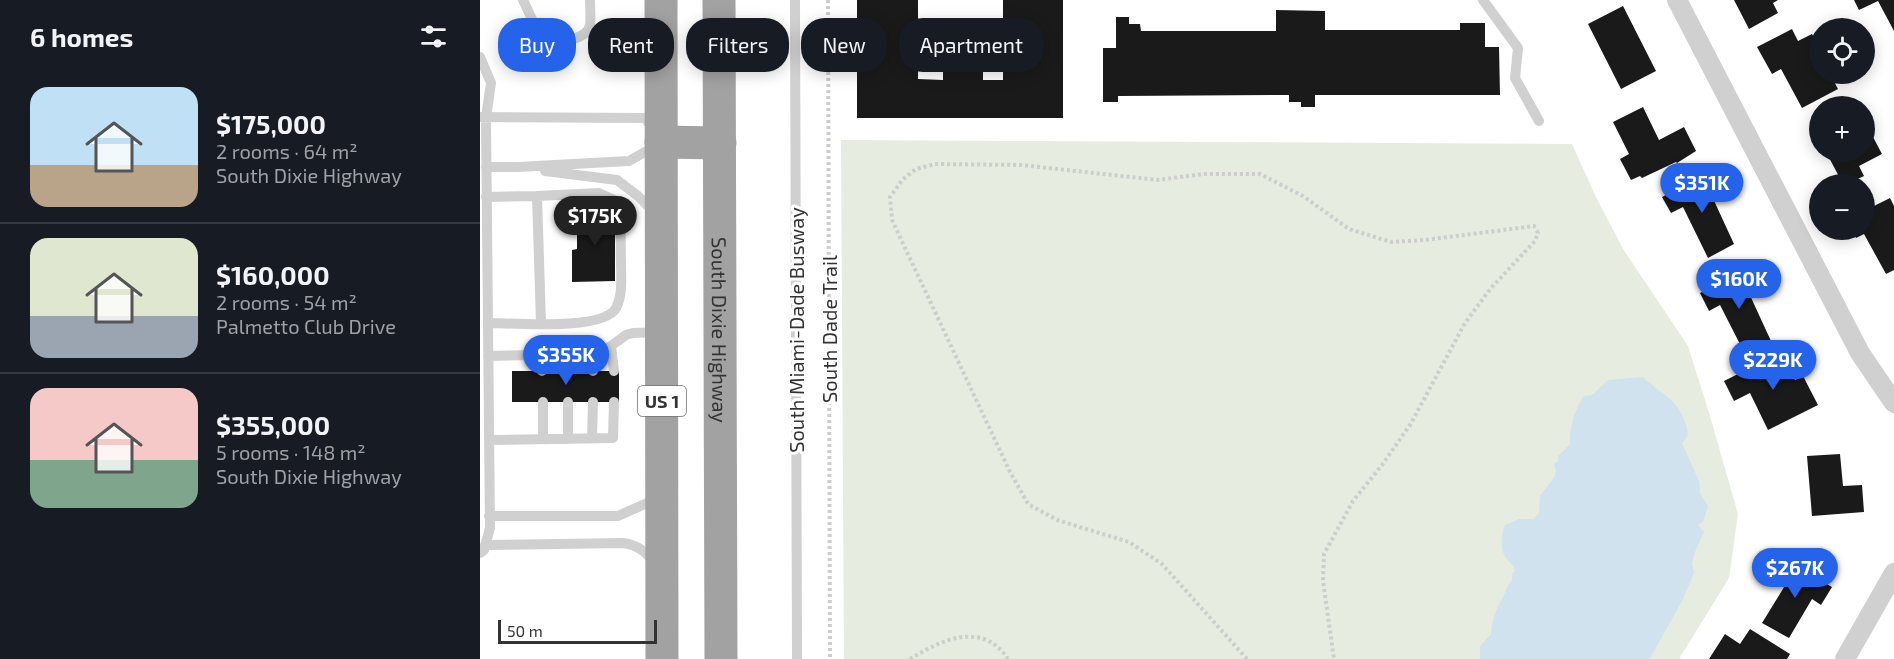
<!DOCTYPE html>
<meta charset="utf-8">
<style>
:root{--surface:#171b24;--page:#242831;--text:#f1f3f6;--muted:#9ea1a6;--line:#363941;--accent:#2563eb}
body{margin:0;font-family:"Exo 2",sans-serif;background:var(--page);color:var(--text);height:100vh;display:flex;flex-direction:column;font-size:22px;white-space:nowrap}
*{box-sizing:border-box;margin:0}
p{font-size:20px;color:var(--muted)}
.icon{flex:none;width:33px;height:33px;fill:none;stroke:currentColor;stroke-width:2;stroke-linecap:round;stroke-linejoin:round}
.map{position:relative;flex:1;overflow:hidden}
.sheet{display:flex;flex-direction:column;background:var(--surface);width:480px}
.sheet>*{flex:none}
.hud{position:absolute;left:18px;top:18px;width:570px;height:54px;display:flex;gap:12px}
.controls{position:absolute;left:1329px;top:18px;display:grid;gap:12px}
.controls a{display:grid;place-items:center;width:66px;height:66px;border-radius:50%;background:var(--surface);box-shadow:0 3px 15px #0003;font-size:30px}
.scale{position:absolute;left:18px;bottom:15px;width:159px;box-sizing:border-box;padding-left:6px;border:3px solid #333;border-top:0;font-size:16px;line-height:21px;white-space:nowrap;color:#333;-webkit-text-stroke:4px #fff;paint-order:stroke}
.price{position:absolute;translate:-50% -51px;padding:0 14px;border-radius:21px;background:var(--accent);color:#fff;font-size:20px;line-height:39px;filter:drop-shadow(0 2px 3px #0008)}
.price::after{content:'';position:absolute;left:50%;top:36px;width:18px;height:14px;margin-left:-9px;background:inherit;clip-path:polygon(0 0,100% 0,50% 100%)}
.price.current{background:#222;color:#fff}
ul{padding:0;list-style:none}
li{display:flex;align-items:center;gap:18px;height:150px;padding:0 30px}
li+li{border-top:2px solid var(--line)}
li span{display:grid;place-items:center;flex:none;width:168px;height:120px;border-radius:18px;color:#555}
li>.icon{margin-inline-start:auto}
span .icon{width:72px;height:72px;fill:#fffc;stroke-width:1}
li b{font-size:26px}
h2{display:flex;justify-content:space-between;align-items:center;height:72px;padding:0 30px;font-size:26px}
.chip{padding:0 21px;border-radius:24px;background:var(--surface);box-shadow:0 3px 15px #0003;font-size:21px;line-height:54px}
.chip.current{background:var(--accent);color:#fff}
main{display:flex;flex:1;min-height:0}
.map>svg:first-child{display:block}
.green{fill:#e6ecdf}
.water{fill:#cfe2ee}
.building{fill:#1a1a1a}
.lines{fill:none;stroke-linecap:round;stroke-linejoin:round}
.path{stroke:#cdcdcd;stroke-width:4;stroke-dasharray:3 3;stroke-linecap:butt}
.service{stroke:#d0d0d0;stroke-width:10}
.minor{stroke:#d0d0d0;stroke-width:20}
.trunk{stroke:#a2a2a2;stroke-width:33}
.labels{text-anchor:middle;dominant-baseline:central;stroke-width:6;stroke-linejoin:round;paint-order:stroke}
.shield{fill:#fff;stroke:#707070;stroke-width:1.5}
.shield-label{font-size:18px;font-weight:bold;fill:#333}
.street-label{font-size:20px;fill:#333;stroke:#fff}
</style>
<main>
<section class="sheet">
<h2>6 homes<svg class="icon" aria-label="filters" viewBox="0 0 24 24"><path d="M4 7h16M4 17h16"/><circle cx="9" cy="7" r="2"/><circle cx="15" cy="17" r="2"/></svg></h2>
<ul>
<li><span style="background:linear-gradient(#bfe0f5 65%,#b9a48a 0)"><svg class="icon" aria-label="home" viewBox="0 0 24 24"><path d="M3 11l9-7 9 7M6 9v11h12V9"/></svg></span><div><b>$175,000</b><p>2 rooms · 64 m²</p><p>South Dixie Highway</p></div></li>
<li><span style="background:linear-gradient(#dfe7d0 65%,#9aa5b1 0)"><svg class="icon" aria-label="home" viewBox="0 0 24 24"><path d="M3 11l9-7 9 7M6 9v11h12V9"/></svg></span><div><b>$160,000</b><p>2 rooms · 54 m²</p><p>Palmetto Club Drive</p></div></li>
<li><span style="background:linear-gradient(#f6c9c9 60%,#7fa58c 0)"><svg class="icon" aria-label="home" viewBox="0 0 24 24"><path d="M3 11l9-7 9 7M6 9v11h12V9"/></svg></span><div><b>$355,000</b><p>5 rooms · 148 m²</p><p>South Dixie Highway</p></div></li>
</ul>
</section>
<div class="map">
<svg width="1414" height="659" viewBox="0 0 1414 659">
<rect width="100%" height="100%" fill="#fff"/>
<path class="green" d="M361 140 1092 144 1115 195 1143 249 1208 346 1230 416 1258 514 1249 578 1199 659H364Z"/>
<path class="water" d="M1163 377C1179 393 1198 399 1205 422 1208 431 1210 436 1202 443L1219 481 1220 493 1228 506 1223 522 1218 525 1224 532 1215 552 1212 563 1214 573 1203 599 1172 655 1169 659H1000V646L1011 634C1012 619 1016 609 1023 597 1026 591 1027 585 1032 580V574L1035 570C1033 564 1030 563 1026 558 1020 550 1021 534 1025 525L1039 519H1054L1059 513 1060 496 1075 476 1076 471 1074 464 1078 461V456L1090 444V434L1094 415 1103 396 1112 395 1128 380Z"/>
<path class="building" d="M377 0H438V79L463 80V46L503 47V80H523V0H583V118H377Z
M1254 0H1298L1293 3 1298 13 1269 29Z
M1374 0H1414V31L1398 1 1379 10Z
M1143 6 1176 71 1141 89 1108 24Z
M796 10 845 11V30H980V23H1005V47H1019L1020 95H835V107H821V102H809V95L638 96V102H623V48H636V17H649V24H660L661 31H796Z
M1312 29 1318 41 1332 34 1338 45 1335 47 1340 55V74H1350L1358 89 1322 108 1301 69 1292 74 1277 47Z
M1163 107 1179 140 1204 127 1216 151 1197 163 1196 162 1162 178 1160 176 1151 180 1140 159 1149 154 1133 122Z
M1384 120 1402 154 1379 166 1384 176 1367 184H1363L1346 152H1384Z
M1229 173 1237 189 1230 192 1254 244 1228 258 1203 207 1191 213 1182 197Z
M1410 198 1414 206V270L1406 274 1384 234 1376 238 1372 230H1384V211Z
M97 211H135V281L92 282V250L97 249Z
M1267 269 1277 286 1268 291 1291 341 1265 354 1240 305 1229 311 1220 293Z
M1302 352 1315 380 1323 376 1338 405 1288 430 1270 393 1254 401 1244 381Z
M32 371H139V402H32Z
M1360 454 1363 486 1382 485 1384 512 1332 516 1327 456Z
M1308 562 1352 587 1341 605 1332 599 1309 638 1282 623 1306 584 1298 580Z
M1270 629 1310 654 1307 659H1229L1245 634 1260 644Z"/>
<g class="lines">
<path class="path" d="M348 0 350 659
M430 659C461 640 502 620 528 659
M767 659 682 564 649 542 577 520 548 504 530 472 412 220 410 197 423 179 436 169 455 164 541 165 678 180 723 174H780L823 196 869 229 911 242 945 240 1054 226 1058 233 1055 241 1011 288 985 323 930 425 902 465 873 501 844 554 843 581 854 659"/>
<path class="service" d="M43 0 58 32 66 43C79 41 107 41 110 25 111 17 110 8 110 0
M315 0 317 659
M1003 0 1038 48 1035 78 1059 121
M0 57 11 83 6 117 10 528 4 550 0 553
M0 117 165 118 172 128
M6 167H38L149 161 177 145
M65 171 137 180 158 196 175 213
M6 197 57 196 61 323
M8 323C33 323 124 331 136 308 143 295 141 277 141 263 140 241 143 220 134 200L119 193 57 196
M131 346 134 371
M113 354V371
M87 355 88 371
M8 356 113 354 131 346 146 335 153 333 179 332
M62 371V355
M63 402V439
M88 402V439
M112 438 113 402
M9 440 133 438 134 402
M9 516H138L176 499
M5 545 143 543C158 545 166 552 175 563"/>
<path class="minor" d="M1197 0 1380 353 1414 403
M1365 659 1414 573"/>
<g class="trunk">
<path d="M181 0 182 659"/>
<path id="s1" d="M239 0 241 659"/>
<path d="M181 142 240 143"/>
</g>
</g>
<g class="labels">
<rect class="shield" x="158" y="386" width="48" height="30" rx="4.5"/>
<g class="shield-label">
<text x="182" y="401">US 1</text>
</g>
<g class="street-label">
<text stroke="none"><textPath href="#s1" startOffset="330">South Dixie Highway</textPath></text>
<text transform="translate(349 329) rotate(-90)">South Dade Trail</text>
<text transform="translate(316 330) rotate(-90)">South Miami-Dade Busway</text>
</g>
</g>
</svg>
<div class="controls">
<a><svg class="icon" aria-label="locate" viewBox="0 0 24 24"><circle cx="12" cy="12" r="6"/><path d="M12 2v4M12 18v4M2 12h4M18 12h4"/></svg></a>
<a>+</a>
<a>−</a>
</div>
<div class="scale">50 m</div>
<b class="price" style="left:1222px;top:214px">$351K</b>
<b class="price current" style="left:115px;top:247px">$175K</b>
<b class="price" style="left:1259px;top:310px">$160K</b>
<b class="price" style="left:86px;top:386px">$355K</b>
<b class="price" style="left:1293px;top:391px">$229K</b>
<b class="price" style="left:1315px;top:599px">$267K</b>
<div class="hud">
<a class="chip current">Buy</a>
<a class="chip">Rent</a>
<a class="chip">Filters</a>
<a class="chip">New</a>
<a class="chip">Apartment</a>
</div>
</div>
</main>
